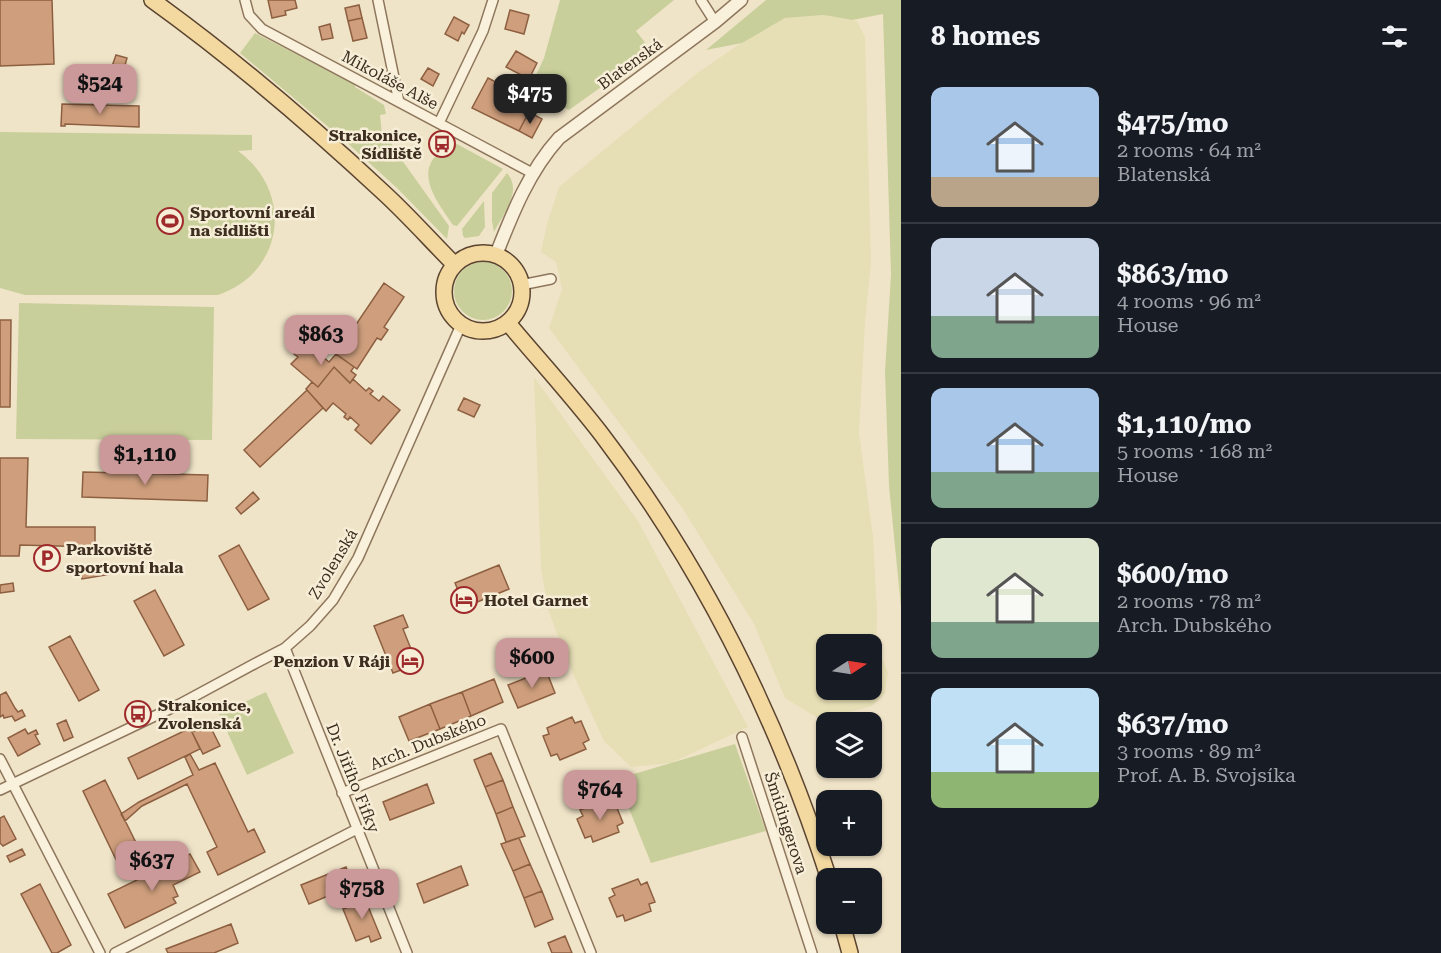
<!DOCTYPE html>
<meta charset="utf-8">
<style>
:root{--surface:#171b24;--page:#20242c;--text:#f1f3f6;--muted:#9ea1a6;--line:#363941;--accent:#cc999b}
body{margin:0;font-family:"Roboto Serif",serif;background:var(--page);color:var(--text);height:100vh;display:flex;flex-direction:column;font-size:22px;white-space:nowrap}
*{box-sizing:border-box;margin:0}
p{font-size:20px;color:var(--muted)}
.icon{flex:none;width:33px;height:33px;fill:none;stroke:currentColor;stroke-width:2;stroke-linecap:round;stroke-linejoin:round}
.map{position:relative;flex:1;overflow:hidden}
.details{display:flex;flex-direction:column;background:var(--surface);width:540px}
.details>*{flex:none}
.needle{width:39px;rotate:78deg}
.buttons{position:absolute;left:816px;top:634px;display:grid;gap:12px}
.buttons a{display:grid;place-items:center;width:66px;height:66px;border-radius:12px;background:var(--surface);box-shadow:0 2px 4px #0004;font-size:30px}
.price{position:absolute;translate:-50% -51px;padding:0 14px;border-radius:12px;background:var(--accent);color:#111;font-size:20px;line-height:39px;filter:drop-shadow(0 2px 3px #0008)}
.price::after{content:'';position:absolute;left:50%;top:36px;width:18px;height:14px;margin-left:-9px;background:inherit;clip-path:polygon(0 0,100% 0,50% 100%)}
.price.active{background:#222;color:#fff}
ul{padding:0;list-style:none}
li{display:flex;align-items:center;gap:18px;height:150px;padding:0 30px}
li+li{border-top:2px solid var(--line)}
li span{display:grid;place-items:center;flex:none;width:168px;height:120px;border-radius:12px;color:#555}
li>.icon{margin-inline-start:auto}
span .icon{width:72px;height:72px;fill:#fffc;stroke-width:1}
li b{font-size:26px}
h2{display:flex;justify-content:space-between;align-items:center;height:72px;padding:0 30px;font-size:26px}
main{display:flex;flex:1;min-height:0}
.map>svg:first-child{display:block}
.farmland{fill:#e6deb5;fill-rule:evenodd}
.green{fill:#c9cf9b}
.building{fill:#cf9f7d;stroke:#8d5f41;stroke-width:1.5}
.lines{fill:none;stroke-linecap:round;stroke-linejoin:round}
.minor-casing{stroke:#8d765c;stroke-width:12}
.tertiary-casing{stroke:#8d765c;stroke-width:15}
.primary-casing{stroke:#5b4430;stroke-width:18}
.minor{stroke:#faf1dc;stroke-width:9}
.tertiary{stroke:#faf1dc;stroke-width:12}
.primary{stroke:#f3d9a0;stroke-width:15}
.labels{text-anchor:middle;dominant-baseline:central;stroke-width:5;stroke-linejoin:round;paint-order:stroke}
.street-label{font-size:16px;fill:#3d2e20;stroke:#f7eed8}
.poi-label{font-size:16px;font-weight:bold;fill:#3d2e20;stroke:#f7eed8;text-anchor:start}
</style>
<main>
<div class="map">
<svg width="901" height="953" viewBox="0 0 901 953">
<rect width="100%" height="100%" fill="#f0e4c8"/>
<path class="farmland" d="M824 15 857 21 865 37 871 262 865 322 859 433 873 537 877 613 876 645 888 672 885 693 872 706 821 720 785 698 754 624 683 509 549 328 562 289 556 262 541 252 547 224 559 187 696 74 747 39 785 18ZM826 645H872V690H826Z
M534 377 638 521 748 727 671 763 631 767 604 741 566 658 548 609 541 568Z"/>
<path class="green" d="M560 0H674L636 31 647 45 646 55 569 110 529 90 544 58Z
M766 0H901V607L889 486 885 372 891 274 883 14 852 20 824 15 785 18 742 43 706 50Z
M255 33 355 84V87L384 105 386 114 380 115 382 136 388 135 394 149 449 226 447 239 397 188 344 140 240 53Z
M0 132 252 135V150L238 151C294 191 285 272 218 295H25L0 288Z
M457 144 503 169 457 226 453 225C442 208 418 180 433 159 438 153 450 148 457 144Z
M507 173C523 191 503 214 494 232L492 221V193Z
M484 201 485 227 479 236 465 238 463 236 462 229Z
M454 291a29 29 0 1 1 58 0a29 29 0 1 1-58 0Z
M19 303 214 307 212 440 16 439Z
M266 692 294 753 247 775 219 714Z
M735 744 766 831 651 863 617 779Z"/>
<path class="building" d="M0 0H52L54 64 0 66Z
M268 0H295L297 8 285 11 286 15 272 18Z
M359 5 362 18 348 21 345 8Z
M510 10 529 15 524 34 505 29Z
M454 17 469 25 464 34 462 32 458 41 445 34Z
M362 18 367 38 353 41 348 21Z
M330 24 333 38 322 40 319 27Z
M516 51 537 63 529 79 506 67Z
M116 55 127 58 122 76 110 72Z
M428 68 439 74 433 86 421 79Z
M488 78 534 102 519 131 472 108Z
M62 104 139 106V127L65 124V126H61Z
M529 112 542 119 532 138 519 131Z
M384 283 404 297 384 327 388 330 381 340 377 338 357 369 336 354Z
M0 320H11L10 407H0Z
M308 344 329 362 336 354 354 367 351 371 356 375 350 383 334 367 318 387 291 364 298 357 294 354 298 349 302 352Z
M334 367 350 383 353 379 366 391 369 388 373 391 370 394 379 401 383 396 400 410 371 444 355 430 359 425 350 417 348 420 344 417 346 414 333 403 326 411 306 389 312 382 318 387Z
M307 390 323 408 260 467 244 450Z
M464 398 480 405 474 417 458 410Z
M0 458H28L26 527H95V547L20 545 19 556H0Z
M83 472 208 475 207 501 82 497Z
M253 492 259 499 241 514 236 508Z
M239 545 269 599 248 610 219 556Z
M499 565 509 589 465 607 455 583Z
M110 566 112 574 82 579 80 571Z
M13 583 14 591 0 593V585Z
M155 590 184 645 164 656 134 601Z
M403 615 408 627 403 629 417 664 393 673 374 626Z
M70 636 99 690 79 701 49 647Z
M546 670 555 693 518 708 508 685Z
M494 679 503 702 471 716 462 692Z
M6 692 15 708 18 712 22 710 25 716 15 721 12 716 4 718 3 715 0 717V695Z
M462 692 471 716 440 729 430 704Z
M430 704 440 729 409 741 399 717Z
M572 717 575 723 581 721 589 740 583 743 586 749 560 760 557 754 551 756 543 736 549 734 547 728Z
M66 720 73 737 64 741 57 724Z
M209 724 220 746 203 754 192 732Z
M190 728 200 749 138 779 128 758Z
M25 729 28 734 36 730 38 734 35 735 40 744 18 756 8 738Z
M491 753 503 780 485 787 474 760Z
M190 754 199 770 215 763 248 832 254 829 265 852 218 875 207 852 217 847 187 784 142 806 125 821 121 814 139 802 193 775 185 757Z
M105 780 144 859 121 870 83 791Z
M503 780 513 807 496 814 485 787Z
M427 784 434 803 390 820 383 802Z
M606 800 609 806 615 803 623 823 617 826 619 832 593 842 591 836 585 838 577 819 583 816 580 810Z
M513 807 525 836 506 842 496 814Z
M4 816 16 839 3 846 0 843V818Z
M519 838 530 864 513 871 501 844Z
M22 849 25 855 10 862 7 856Z
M190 854 200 872 173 885 178 896 173 898 176 903 125 928 108 894Z
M530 864 542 891 524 898 513 871Z
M461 866 468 885 424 903 417 884Z
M346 867 354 885 309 904 301 885Z
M638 879 641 885 647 882 655 902 649 904 651 911 625 921 623 915 617 917 609 898 615 895 612 889Z
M40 884 71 945 57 953H52L21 894Z
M542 891 553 919 535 927 524 898Z
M363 894 381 938 371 942 369 936 356 941 343 909 354 905 352 898Z
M231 924 238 943 214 953H168L166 949Z
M565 936 572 953H552L548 943Z"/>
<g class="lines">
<defs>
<path id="minor" d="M245 0 249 15 262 29 534 174
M378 0 399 102
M701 0 715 22
M439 123 483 31 493 0
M521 285 551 279
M285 648 407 953
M742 737 812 953
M0 759 100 953
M0 790 180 704 256 663 285 648 310 626 333 600 358 558 461 325
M342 793 501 729 591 953
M115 953 357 829"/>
<path id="tertiary" d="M496 255C512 214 529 171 559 138L715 22 741 0"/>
<path id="primary" d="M152 0C234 59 310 124 384 193 409 216 431 241 455 265
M444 292a39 39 0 1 1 78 0a39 39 0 1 1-78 0Z
M508 323C539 360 572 396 602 435 703 568 778 720 829 879
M842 924 850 953"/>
</defs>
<use href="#minor" class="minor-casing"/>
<use href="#tertiary" class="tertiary-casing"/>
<use href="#primary" class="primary-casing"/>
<use href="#minor" class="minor"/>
<use href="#tertiary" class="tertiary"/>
<use href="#primary" class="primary"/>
</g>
<defs>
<symbol id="bus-ring" viewBox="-11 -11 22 22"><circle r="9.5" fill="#f7eed8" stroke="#9e2a2b" stroke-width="1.5"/><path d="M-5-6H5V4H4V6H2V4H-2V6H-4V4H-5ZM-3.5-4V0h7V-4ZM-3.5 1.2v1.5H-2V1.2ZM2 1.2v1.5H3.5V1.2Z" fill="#9e2a2b"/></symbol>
<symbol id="stadium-ring" viewBox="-11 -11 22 22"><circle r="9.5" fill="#f7eed8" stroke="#9e2a2b" stroke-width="1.5"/><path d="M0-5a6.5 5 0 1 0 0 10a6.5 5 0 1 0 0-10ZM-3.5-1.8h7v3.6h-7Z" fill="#9e2a2b"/></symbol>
<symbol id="parking-ring" viewBox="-11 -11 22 22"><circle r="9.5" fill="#f7eed8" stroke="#9e2a2b" stroke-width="1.5"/><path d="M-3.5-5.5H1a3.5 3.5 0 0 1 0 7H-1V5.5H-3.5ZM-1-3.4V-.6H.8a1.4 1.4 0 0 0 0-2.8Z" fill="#9e2a2b"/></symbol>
<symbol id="hotel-ring" viewBox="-11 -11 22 22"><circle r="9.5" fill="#f7eed8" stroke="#9e2a2b" stroke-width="1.5"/><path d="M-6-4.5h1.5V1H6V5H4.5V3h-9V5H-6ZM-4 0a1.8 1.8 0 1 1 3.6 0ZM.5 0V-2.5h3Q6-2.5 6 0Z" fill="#9e2a2b"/></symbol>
</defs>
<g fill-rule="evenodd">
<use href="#bus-ring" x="427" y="129" width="30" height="30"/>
<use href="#stadium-ring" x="155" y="206" width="30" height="30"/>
<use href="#parking-ring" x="32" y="543" width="30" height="30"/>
<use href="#hotel-ring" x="449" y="585" width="30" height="30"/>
<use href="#hotel-ring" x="395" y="646" width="30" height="30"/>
<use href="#bus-ring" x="123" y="699" width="30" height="30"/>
</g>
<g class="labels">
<g class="street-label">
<text transform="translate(630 64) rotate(-36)">Blatenská</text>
<text transform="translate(390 80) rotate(28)">Mikoláše Alše</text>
<text transform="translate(333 564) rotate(-59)">Zvolenská</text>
<text transform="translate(428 742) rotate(-22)">Arch. Dubského</text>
<text transform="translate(353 778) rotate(68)">Dr. Jiřího Fifky</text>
<text transform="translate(786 823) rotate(72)">Šmidingerova</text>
</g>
<g class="poi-label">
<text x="422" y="135" text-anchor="end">Strakonice,<tspan x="422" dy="18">Sídliště</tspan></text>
<text x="190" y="212">Sportovní areál<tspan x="190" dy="18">na sídlišti</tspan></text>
<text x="66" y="549">Parkoviště<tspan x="66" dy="18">sportovní hala</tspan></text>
<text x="484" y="600">Hotel Garnet</text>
<text x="390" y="661" text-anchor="end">Penzion V Ráji</text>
<text x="158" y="705">Strakonice,<tspan x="158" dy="18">Zvolenská</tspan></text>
</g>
</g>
</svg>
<div class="buttons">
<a><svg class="needle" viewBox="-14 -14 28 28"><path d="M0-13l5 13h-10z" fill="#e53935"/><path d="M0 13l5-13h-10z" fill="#9ea1a6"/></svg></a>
<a><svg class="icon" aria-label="layers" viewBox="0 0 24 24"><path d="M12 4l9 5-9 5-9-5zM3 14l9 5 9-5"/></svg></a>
<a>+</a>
<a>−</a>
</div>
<b class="price" style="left:100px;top:115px">$524</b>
<b class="price active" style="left:530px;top:125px">$475</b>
<b class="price" style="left:321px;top:366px">$863</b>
<b class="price" style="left:145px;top:486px">$1,110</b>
<b class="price" style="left:532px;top:689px">$600</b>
<b class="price" style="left:600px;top:821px">$764</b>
<b class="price" style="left:152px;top:892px">$637</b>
<b class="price" style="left:362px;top:920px">$758</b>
</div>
<section class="details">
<h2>8 homes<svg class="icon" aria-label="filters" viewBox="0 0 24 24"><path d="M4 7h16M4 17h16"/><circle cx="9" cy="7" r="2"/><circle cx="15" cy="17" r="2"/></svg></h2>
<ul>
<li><span style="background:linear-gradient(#a9c7e8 75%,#b9a48a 0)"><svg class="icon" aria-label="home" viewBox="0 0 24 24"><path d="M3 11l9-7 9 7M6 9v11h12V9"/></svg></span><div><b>$475/mo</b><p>2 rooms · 64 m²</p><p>Blatenská</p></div></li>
<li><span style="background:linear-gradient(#c9d6e8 65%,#7fa58c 0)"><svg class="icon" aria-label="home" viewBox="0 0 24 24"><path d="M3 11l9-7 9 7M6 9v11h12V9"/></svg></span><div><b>$863/mo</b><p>4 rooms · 96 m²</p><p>House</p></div></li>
<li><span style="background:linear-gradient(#a9c7e8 70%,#7fa58c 0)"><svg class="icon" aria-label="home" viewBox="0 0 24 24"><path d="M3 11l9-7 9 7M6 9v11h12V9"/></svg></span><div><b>$1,110/mo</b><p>5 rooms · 168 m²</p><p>House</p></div></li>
<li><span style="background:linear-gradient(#dfe7d0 70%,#7fa58c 0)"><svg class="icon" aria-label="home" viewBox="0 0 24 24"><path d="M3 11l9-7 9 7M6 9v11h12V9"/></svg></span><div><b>$600/mo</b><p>2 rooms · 78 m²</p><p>Arch. Dubského</p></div></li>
<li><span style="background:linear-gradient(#bfe0f5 70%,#8fb573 0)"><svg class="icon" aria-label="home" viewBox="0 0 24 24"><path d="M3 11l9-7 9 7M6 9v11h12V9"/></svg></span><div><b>$637/mo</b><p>3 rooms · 89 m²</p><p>Prof. A. B. Svojsíka</p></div></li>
</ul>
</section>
</main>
